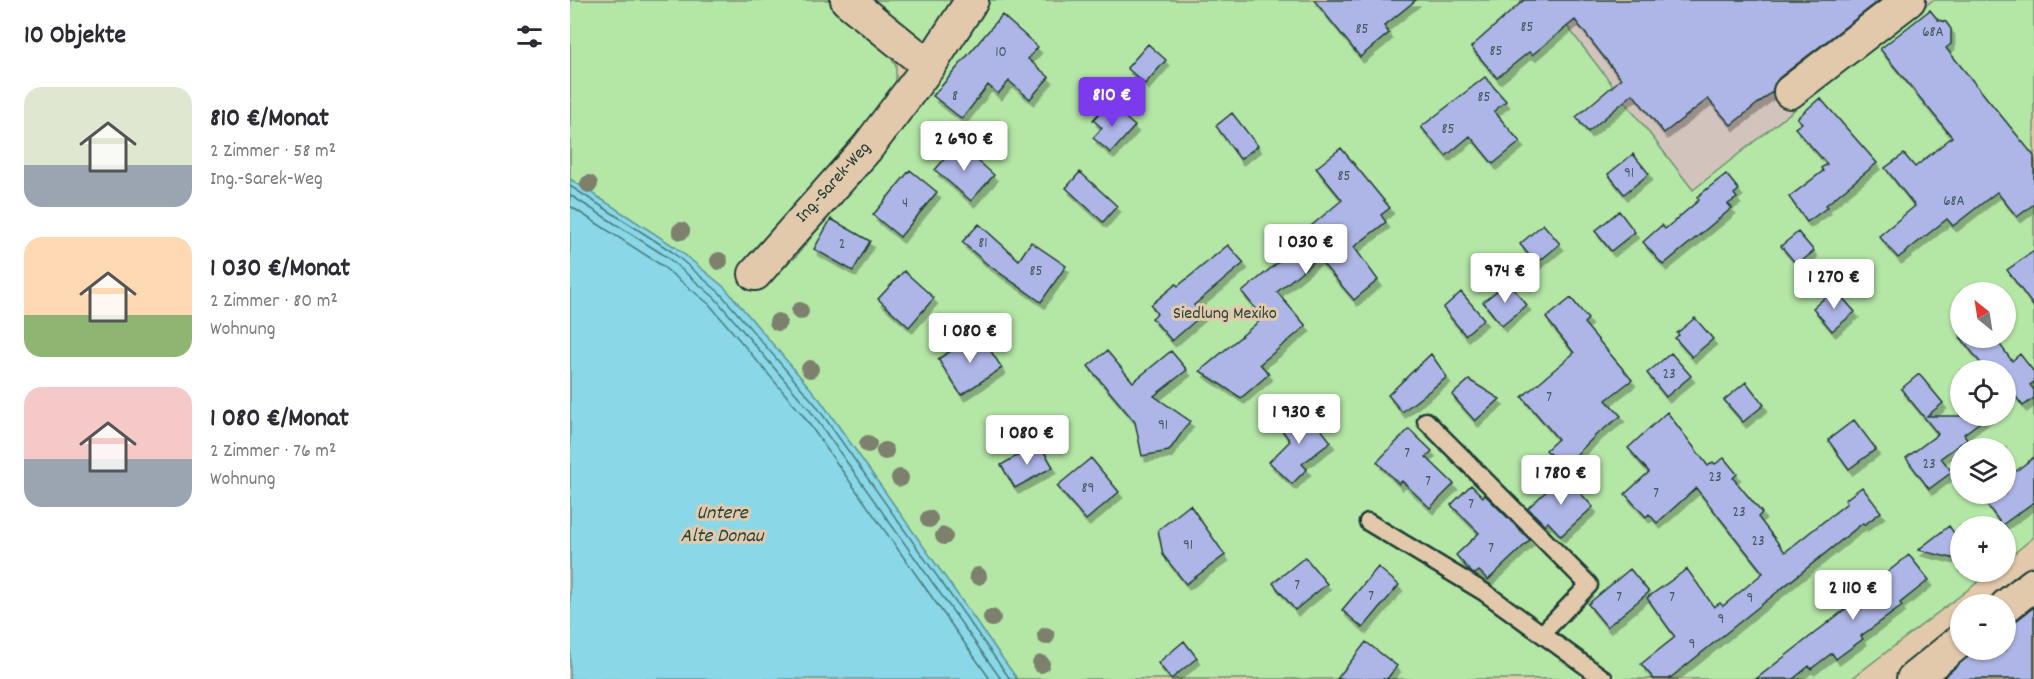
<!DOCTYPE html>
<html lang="de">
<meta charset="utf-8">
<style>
:root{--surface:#fff;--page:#f7f7f7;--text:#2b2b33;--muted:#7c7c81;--accent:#7c3aed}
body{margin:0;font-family:Dekko,sans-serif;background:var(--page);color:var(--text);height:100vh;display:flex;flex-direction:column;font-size:22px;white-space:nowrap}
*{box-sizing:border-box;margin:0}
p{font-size:20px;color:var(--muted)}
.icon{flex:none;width:33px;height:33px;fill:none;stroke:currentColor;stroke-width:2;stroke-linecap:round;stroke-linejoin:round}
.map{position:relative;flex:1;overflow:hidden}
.drawer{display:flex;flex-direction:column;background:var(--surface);width:570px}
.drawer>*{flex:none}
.needle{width:39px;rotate:330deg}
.tools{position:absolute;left:1380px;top:282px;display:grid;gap:12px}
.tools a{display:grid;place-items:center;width:66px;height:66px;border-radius:50%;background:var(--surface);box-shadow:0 2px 4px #0004;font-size:30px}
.price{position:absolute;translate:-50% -51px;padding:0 14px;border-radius:6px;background:#fff;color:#222;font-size:20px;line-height:39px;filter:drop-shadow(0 2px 3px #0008)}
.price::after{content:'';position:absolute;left:50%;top:36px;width:18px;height:14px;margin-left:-9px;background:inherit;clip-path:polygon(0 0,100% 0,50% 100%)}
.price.on{background:var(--accent);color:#fff}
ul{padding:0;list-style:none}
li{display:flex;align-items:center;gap:18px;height:150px;padding:0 24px}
li span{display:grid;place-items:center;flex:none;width:168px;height:120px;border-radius:18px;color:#555}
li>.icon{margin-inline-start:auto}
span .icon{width:72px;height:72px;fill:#fffc;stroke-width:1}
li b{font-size:26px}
h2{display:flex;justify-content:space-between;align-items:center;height:72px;padding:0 24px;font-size:26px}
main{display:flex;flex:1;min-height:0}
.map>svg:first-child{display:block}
.built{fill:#d3c3bd}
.green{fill:#b4e6a6;stroke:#6a926d;stroke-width:1.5;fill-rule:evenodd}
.water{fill:#89d7e7;stroke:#5f999f;stroke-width:1.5}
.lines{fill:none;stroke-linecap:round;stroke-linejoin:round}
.shore{stroke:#497b7c;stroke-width:1.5}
.building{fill:#aeb6e7;stroke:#1f3d34;stroke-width:1.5;filter:url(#shadow)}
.service-casing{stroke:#1f3d34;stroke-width:21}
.minor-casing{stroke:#1f3d34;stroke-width:36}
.service{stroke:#e3c9ab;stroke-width:16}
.minor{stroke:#e3c9ab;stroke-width:32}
.tree{fill:#7b806d}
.labels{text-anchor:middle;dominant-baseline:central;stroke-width:6;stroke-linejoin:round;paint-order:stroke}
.number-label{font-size:15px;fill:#435b61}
.street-label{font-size:18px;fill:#1f3d34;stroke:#e3c9ab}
.park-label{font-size:18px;fill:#26453a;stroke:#e3c9ab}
.water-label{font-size:20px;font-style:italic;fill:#24453d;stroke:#e3c9ab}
</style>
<main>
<section class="drawer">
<h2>10 Objekte<svg class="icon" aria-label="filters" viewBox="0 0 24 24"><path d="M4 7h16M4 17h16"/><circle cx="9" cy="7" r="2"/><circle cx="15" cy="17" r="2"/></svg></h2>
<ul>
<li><span style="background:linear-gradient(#dfe7d0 65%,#9aa5b1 0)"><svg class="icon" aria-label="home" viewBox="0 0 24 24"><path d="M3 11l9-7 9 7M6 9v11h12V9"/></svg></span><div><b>810 €/Monat</b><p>2 Zimmer · 58 m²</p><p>Ing.-Sarek-Weg</p></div></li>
<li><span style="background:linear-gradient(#ffd9b3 65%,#8fb573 0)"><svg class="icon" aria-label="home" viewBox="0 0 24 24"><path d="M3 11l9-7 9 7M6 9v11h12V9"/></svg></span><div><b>1 030 €/Monat</b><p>2 Zimmer · 80 m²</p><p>Wohnung</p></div></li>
<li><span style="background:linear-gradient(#f6c9c9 60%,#9aa5b1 0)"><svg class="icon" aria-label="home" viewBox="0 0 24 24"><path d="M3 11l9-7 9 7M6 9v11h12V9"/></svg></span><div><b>1 080 €/Monat</b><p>2 Zimmer · 76 m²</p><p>Wohnung</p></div></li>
</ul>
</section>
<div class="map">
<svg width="1464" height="679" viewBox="0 0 1464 679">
<defs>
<filter id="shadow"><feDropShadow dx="3.5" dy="6" stdDeviation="0" flood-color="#0004"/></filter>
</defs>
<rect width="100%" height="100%" fill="#e3c9ab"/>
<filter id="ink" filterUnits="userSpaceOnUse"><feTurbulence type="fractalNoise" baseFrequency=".0167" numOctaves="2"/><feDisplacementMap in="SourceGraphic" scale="12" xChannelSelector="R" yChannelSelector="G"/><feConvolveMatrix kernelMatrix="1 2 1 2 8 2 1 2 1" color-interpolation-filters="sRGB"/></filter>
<g filter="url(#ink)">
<path class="built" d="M977 0H1363L1123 190Z"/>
<path class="green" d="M0 0H259L313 44 326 66V87L186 257 224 259 378 63 414 0H977L1123 190 1363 0H1464V537L1436 560V526H1390V572H1421L1281 679H447L250 400 155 288 105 247 0 179ZM1390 292H1436V338H1390ZM1390 370H1436V416H1390ZM1390 448H1436V494H1390Z
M301 0H383L355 44Z"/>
<path class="water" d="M0 179 105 247 155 288 250 400 447 679H0Z"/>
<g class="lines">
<path class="shore" d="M0 186 101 251 150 293 245 404 440 679
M0 195 97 257 145 298 239 409 431 679
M0 206 91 265 139 304 232 414 420 679"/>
</g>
<path class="building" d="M744 0H846L814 26 819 33 790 57Z
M954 0H1310L1209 78 1204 85 1202 92 1161 125 1138 99 1094 133 1063 94 1018 132 1006 117 1051 79 1005 20 962 55 959 52 927 78 901 47Z
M1360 10 1368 20 1376 22 1381 29V44L1376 48 1464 156V204L1447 217 1427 192 1383 226 1377 219 1328 258 1309 236 1345 206 1315 168 1334 154 1345 167 1382 137 1310 49Z
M432 15 468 47 458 59 479 77 460 99 439 81 428 94 418 85 392 119 363 96Z
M578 44 596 60 575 84 557 68Z
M915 77 936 101 924 111 950 142 923 164 900 136 876 156 851 127Z
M1250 98 1307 163 1256 205 1258 207 1237 222 1219 197 1253 171 1251 168 1257 164 1225 128 1232 123 1227 118Z
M538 103 565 126 541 153 523 138 532 128 523 120Z
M662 113 688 146 670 159 646 126Z
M388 143 424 175 401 201 365 170Z
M771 148 820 208 811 215 816 222 784 247 808 280 784 300 748 258 707 292 736 326 690 364 699 374 671 398 630 371 693 318 672 292 740 236 735 231 772 200 746 168Z
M1063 154 1079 174 1054 194 1038 174Z
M340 170 367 192 330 237 303 215Z
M510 172 547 206 533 222 496 188Z
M1156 174 1169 190 1164 194 1167 198 1158 204 1162 208 1093 265 1073 242 1092 225 1095 229 1129 200 1127 197Z
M1049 211 1065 232 1041 251 1025 231Z
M261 219 300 241 283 271 244 249Z
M409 224 449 260 461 242 496 266 471 302 417 264 392 242Z
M973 224 990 244 966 264 950 244Z
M1228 232 1244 251 1227 265 1211 246Z
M658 245 674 263 624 305 632 315 602 341 582 318 587 314 581 305 606 284 608 286Z
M1464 251V307L1437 270Z
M334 271 364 298 339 327 308 299Z
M938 282 957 305 932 326 913 302Z
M1265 289 1285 312 1262 331 1243 308Z
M891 292 914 319 895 335 873 308Z
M1001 298 1018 319 1014 323 1062 380 1036 400 1051 416 1026 435 993 468 976 450 988 439 952 397 1004 353 976 318Z
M1125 318 1143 339 1122 357 1105 338 1109 335 1107 333Z
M409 333 432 368 391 395 368 359Z
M1391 338H1425L1442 361 1450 354 1464 372V382L1460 385 1464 390V398L1453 406 1436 384V370H1425L1421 366 1416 370Z
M537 351 563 382 601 351 617 370 584 396 620 421 599 451 572 456 565 422 518 366Z
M1101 353 1121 376 1096 397 1077 373Z
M861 354 877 377 832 412 818 395Z
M1349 374 1373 403 1357 416H1418L1394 434 1397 439 1371 458 1382 472 1359 489 1336 458 1368 434 1331 389Z
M899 380 930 399 905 421 882 395Z
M1176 382 1194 405 1173 422 1154 400Z
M734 407 761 442 732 464 737 469 722 484 699 462 720 441 709 426Z
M1097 412 1138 466 1143 462 1145 464 1154 458 1167 474 1163 478 1192 513 1188 517 1215 552 1277 503 1275 500 1292 487 1311 512 1294 525 1293 523 1099 679H1084L1071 664 1105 637 1077 598 1117 569 1144 607 1150 603 1153 606 1193 573 1126 488 1087 523 1079 514 1076 517 1055 494 1079 472 1058 448Z
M1284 420 1306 449 1279 469 1258 440Z
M839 429 862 451 856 457 884 484 860 508 832 481 829 484 807 462Z
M469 443 483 467 445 488 431 465Z
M1464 457V502L1432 525 1409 494H1436V479Z
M521 458 549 492 516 520 487 486Z
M994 475 1023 507 991 536 978 522 975 525 958 508Z
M901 485 913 497 915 495 960 540 918 580 909 571 905 574 902 573 886 555 909 533 881 505Z
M620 505 655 555 616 584 593 555 588 530Z
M1379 526 1390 541V560L1348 550Z
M1339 555 1359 580 1330 603 1332 606 1291 636 1293 639 1266 659 1262 653 1241 669 1239 666 1223 679H1186L1292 596 1290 594Z
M735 557 757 584 725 610 703 583Z
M808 567 829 585 793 628 772 610Z
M1060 569 1079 592 1037 627 1018 604Z
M1464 607V679H1372L1405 650H1436V626L1447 620Z
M614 641 627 658 601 679 588 663Z
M796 642 827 666 817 679H767Z"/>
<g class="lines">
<defs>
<path id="service" d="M856 421 1019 585 972 634 1034 679
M798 522 914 592 972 634"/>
<path id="minor" d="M277 0 359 66
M1220 92 1339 0
M185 274 297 148 359 66 402 0
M1436 606 1464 584
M1343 679 1390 641"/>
</defs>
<use href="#service" class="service-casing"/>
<use href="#minor" class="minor-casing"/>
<use href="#service" class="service"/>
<use href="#minor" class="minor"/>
</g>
<g class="tree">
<circle cx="19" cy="184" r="9"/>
<circle cx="111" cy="231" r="9"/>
<circle cx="149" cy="261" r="9"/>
<circle cx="230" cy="311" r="9"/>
<circle cx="208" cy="322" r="9"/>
<circle cx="240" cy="369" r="9"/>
<circle cx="298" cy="444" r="9"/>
<circle cx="315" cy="451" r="9"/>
<circle cx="330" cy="478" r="9"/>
<circle cx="359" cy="519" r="9"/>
<circle cx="374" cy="536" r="9"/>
<circle cx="408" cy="576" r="9"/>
<circle cx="422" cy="618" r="9"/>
<circle cx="476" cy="636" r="9"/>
<circle cx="471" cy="664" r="9"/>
</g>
</g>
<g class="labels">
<g class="number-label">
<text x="957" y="28">85</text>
<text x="792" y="30">85</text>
<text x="1363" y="33">68A</text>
<text x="926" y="52">85</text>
<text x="431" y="53">10</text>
<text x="385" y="97">8</text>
<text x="914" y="98">85</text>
<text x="878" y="130">85</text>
<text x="1059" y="174">91</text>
<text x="774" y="177">85</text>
<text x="1384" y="202">68A</text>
<text x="335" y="204">4</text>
<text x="413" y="244">81</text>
<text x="272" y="245">2</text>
<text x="466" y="272">85</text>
<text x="1099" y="375">23</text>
<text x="979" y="398">7</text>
<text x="593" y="426">91</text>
<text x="837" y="454">7</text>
<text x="1359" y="465">23</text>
<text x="1145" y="478">23</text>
<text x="858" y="482">7</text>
<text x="518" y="489">89</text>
<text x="1086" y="494">7</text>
<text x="901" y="505">7</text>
<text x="1169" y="513">23</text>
<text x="1188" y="542">23</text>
<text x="618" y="546">91</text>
<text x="921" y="549">7</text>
<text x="727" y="586">7</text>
<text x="801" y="597">7</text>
<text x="1049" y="598">7</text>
<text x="1102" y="598">7</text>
<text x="1180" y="599">9</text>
<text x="1151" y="620">9</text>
<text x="1122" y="645">9</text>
</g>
<g class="street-label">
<text transform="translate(264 183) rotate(-48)">Ing.-Sarek-Weg</text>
</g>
<g class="park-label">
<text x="655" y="314">Siedlung Mexiko</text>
</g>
<g class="water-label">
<text x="152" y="514">Untere<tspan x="152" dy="23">Alte Donau</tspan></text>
</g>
</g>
</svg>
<div class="tools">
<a><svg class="needle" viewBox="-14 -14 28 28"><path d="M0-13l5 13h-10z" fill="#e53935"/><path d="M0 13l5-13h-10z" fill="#7c7c81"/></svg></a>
<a><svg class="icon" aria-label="locate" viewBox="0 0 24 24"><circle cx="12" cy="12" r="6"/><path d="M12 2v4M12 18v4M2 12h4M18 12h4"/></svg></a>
<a><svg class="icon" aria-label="layers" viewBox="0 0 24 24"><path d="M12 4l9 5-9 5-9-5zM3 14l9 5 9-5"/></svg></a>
<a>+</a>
<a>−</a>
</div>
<b class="price on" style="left:542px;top:128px">810 €</b>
<b class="price" style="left:394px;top:172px">2 690 €</b>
<b class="price" style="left:736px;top:275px">1 030 €</b>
<b class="price" style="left:935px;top:304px">974 €</b>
<b class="price" style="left:1264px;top:310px">1 270 €</b>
<b class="price" style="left:400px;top:364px">1 080 €</b>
<b class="price" style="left:729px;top:445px">1 930 €</b>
<b class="price" style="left:457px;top:466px">1 080 €</b>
<b class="price" style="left:991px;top:506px">1 780 €</b>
<b class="price" style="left:1283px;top:621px">2 110 €</b>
</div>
</main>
